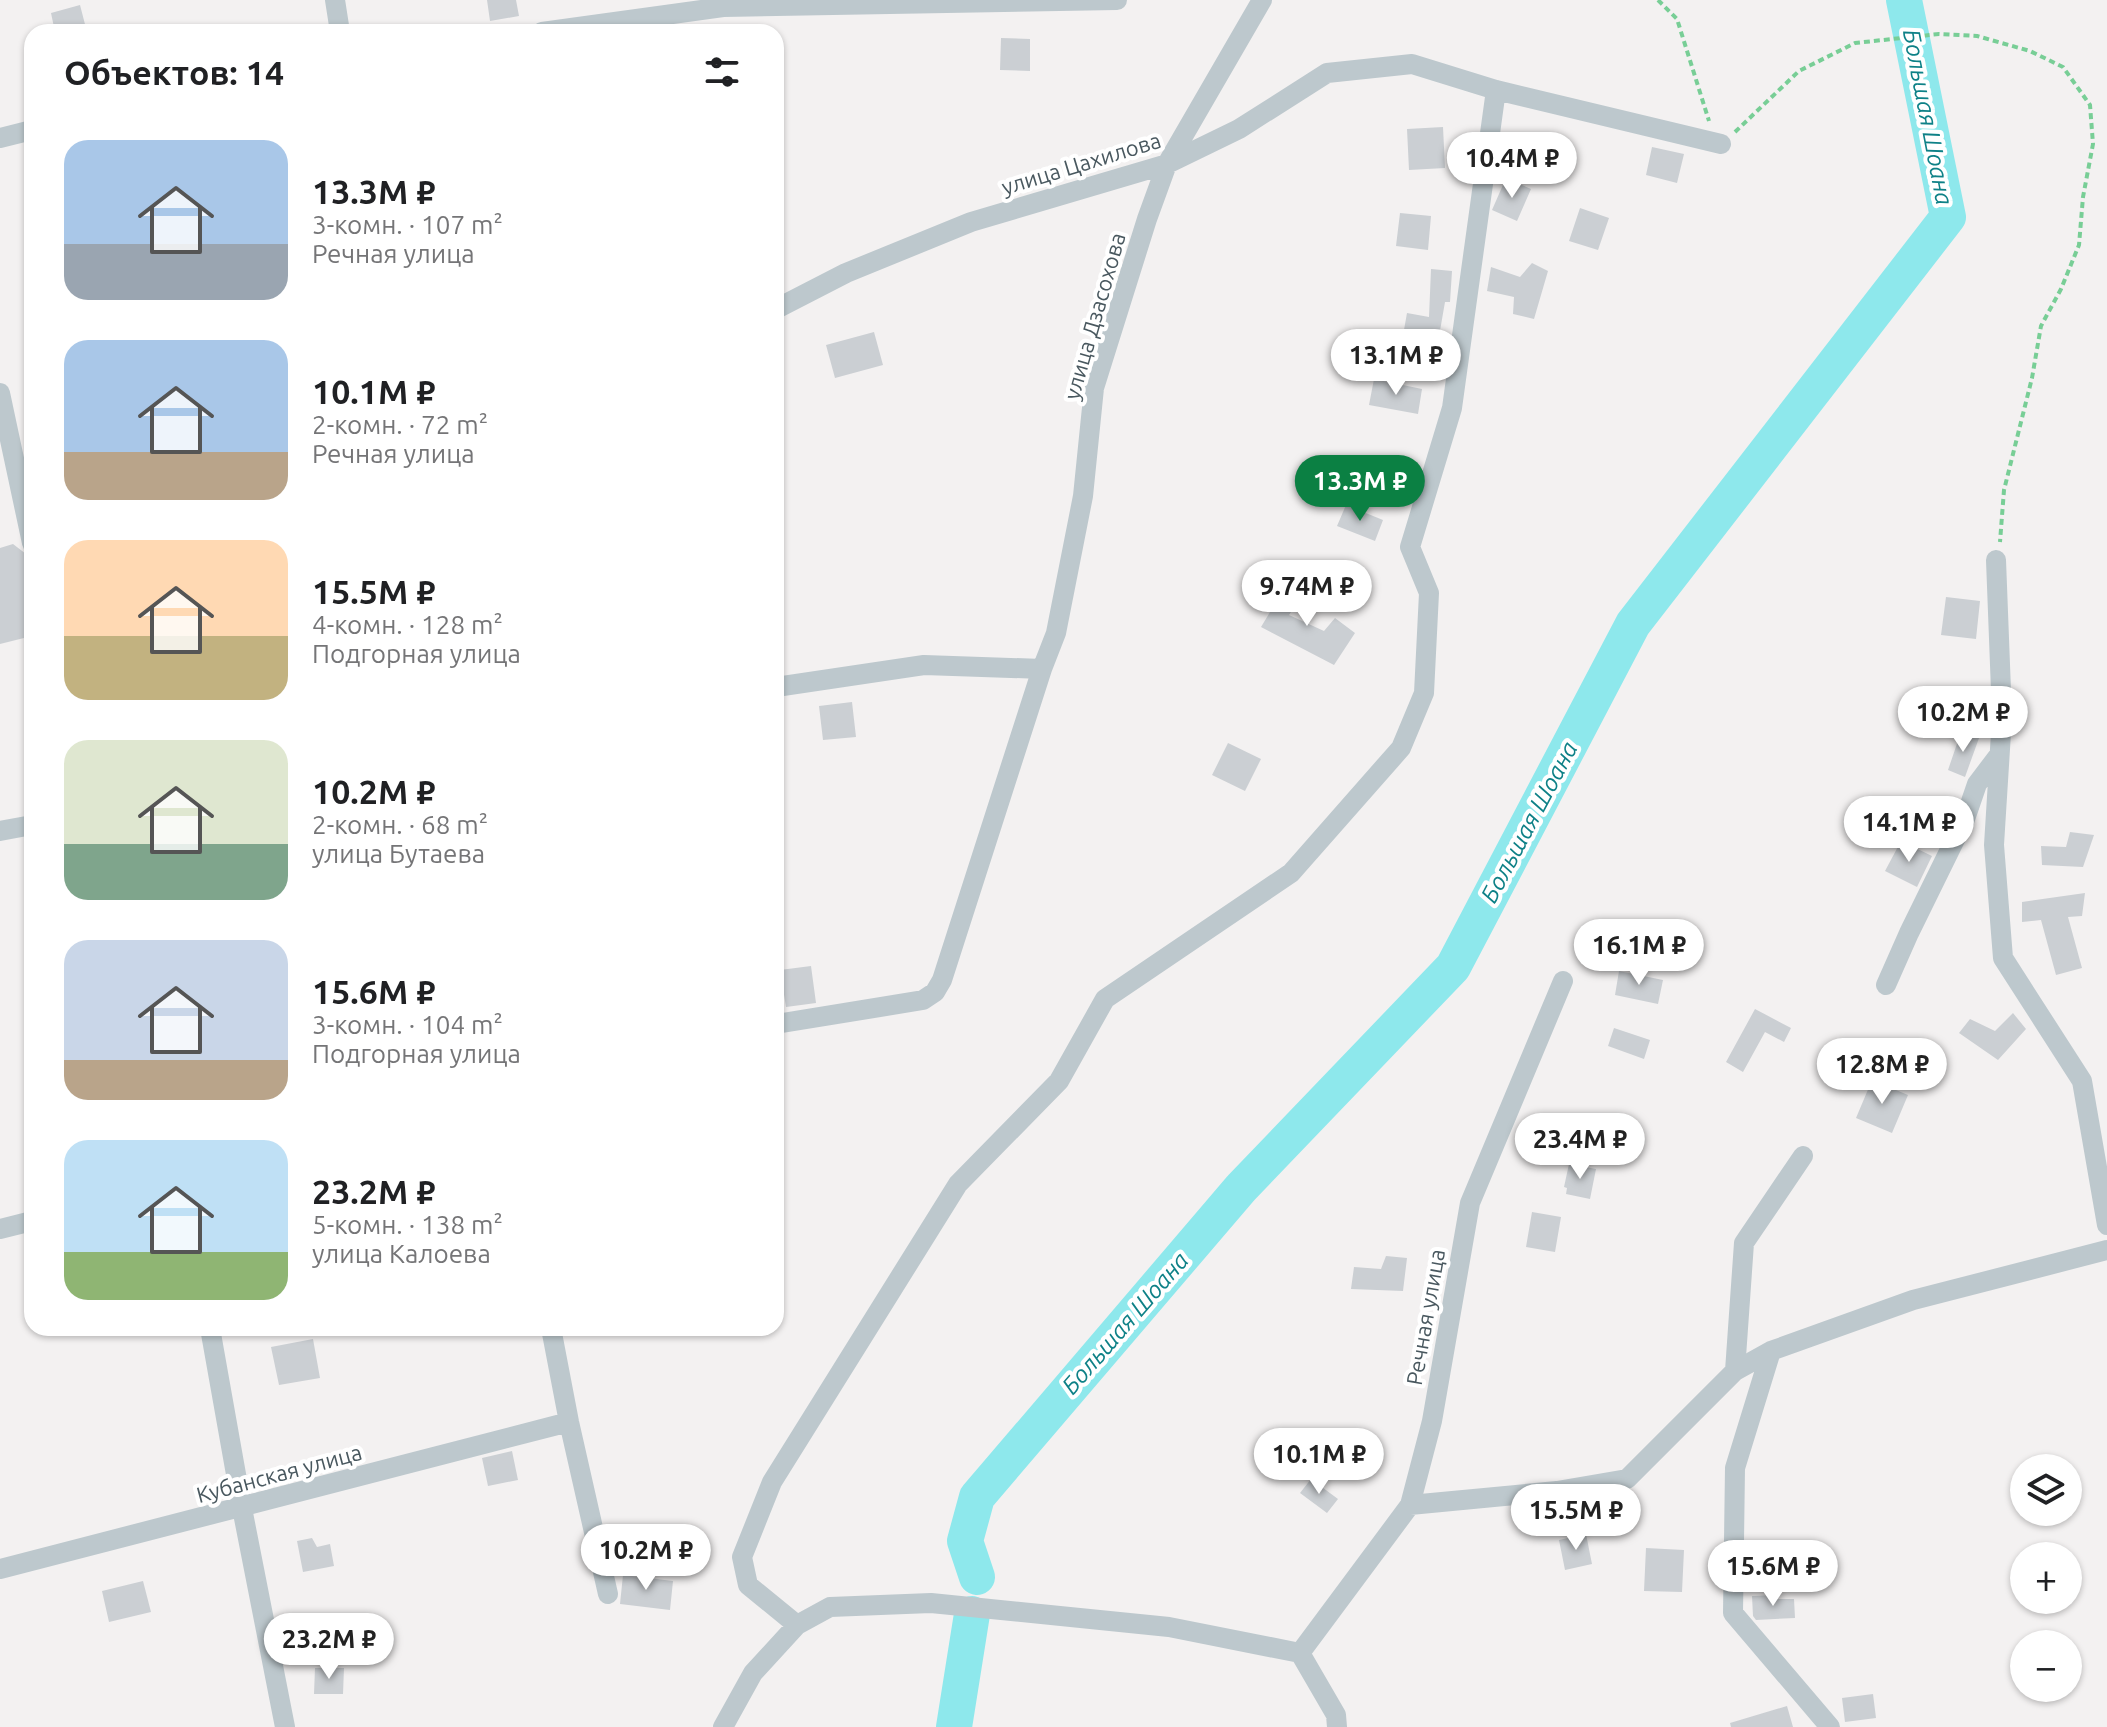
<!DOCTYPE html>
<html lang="ru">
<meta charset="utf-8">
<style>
:root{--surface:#fff;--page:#f6f6f6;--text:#202124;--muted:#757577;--accent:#0b8043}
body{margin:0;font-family:Ubuntu,sans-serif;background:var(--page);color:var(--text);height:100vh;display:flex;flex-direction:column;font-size:30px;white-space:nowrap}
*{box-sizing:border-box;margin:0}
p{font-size:26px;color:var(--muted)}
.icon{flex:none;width:44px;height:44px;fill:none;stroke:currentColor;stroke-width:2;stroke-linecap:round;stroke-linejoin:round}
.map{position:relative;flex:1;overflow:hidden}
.details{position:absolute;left:24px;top:24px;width:760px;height:1312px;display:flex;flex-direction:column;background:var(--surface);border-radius:24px;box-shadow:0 2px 6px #0004}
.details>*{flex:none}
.fabs{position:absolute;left:2010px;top:1454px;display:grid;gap:16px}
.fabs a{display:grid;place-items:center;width:72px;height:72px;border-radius:50%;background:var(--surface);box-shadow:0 2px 6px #0004;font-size:40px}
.price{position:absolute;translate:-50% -68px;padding:0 18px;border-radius:28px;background:#fff;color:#222;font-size:26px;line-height:52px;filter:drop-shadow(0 2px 4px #0008)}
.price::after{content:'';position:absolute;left:50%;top:48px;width:24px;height:18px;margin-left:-12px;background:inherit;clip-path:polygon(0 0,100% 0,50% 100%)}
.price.current{background:var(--accent);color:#fff}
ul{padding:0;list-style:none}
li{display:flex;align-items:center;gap:24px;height:200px;padding:0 40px}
li span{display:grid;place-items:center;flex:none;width:224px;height:160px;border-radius:24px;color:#555}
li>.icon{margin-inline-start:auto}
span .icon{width:96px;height:96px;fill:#fffc;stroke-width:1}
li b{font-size:34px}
h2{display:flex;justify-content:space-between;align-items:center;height:96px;padding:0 40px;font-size:34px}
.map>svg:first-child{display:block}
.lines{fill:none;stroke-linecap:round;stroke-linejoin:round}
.river{stroke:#8ee8ec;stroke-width:36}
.building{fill:#cbcfd3}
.path{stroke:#78ce96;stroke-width:4;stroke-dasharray:6 4;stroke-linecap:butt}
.minor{stroke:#bdc8cd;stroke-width:20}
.labels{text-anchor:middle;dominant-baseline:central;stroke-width:8;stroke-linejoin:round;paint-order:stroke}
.street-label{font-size:22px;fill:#49585f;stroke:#fff}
.water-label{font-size:24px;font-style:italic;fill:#0e8187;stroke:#fff}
</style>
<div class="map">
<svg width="2107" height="1727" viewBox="0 0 2107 1727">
<rect width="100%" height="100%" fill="#f3f1f1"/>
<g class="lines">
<path class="river" d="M977 1577 965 1541 977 1497 1241 1188 1453 967 1633 624 1948 217 1904 0
M954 1727 972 1614"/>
</g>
<path class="building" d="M487 0H516L519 16 490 21Z
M80 5 87 32H55L51 13Z
M1001 38 1030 39V71L1000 70Z
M1443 127 1445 168 1409 170 1407 129Z
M1652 147 1684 154 1677 183 1646 175Z
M1506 178 1531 189 1517 221 1492 210Z
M1580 208 1609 218 1598 250 1569 241Z
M1400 213 1431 216 1428 250 1396 246Z
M1532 263 1548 271 1534 319 1513 314 1514 297 1487 291 1491 267 1520 277Z
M1431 269 1452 271 1450 302H1445L1437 348 1402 341 1407 313 1429 317Z
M874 332 883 365 835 378 826 345Z
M1374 379 1422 389 1418 414 1369 405Z
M1346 505 1383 520 1375 541 1337 526Z
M13 544 26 554 32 581V636L0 644V548Z
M1287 584 1307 588 1289 615 1324 631 1335 618 1355 633 1334 665 1261 627Z
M1946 597 1980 601 1976 639 1941 635Z
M852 702 856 737 823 740 819 706Z
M1961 732 1979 738 1965 777 1948 770Z
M1228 743 1261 759 1245 791 1212 775Z
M2070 832 2094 835 2083 867 2042 865 2041 846 2066 847Z
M1901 841 1932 856 1917 887 1885 871Z
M2085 893 2082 916 2068 917 2082 968 2056 975 2041 920 2022 922V902Z
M811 966 816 1003 786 1007 780 970Z
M1619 971 1663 980 1658 1004 1615 995Z
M1755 1009 1791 1028 1784 1042 1765 1032 1743 1072 1726 1062Z
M2013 1013 2026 1029 1998 1060 1959 1033 1970 1019 1995 1031Z
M1614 1028 1650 1040 1644 1059 1608 1046Z
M1872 1080 1908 1095 1892 1133 1856 1118Z
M1569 1164 1596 1169 1590 1199 1566 1194 1567 1188 1564 1187Z
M1532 1212 1561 1217 1555 1252 1526 1247Z
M1386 1256 1407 1258 1403 1291 1351 1289 1354 1267 1381 1269Z
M313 1339 320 1378 279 1385 271 1347Z
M512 1451 518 1480 488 1486 482 1458Z
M1311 1479 1338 1499 1327 1513 1300 1493Z
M1586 1534 1592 1564 1565 1570 1559 1540Z
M312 1538 317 1547 330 1544 334 1566 303 1572 297 1541Z
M1646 1548 1684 1550 1682 1592 1644 1591Z
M623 1575 673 1581 670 1610 620 1604Z
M143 1581 151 1612 109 1622 102 1591Z
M1777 1595V1599H1794L1795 1618 1756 1620 1753 1616 1752 1596Z
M315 1668H344L343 1694H314Z
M1873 1694 1876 1718 1845 1722 1842 1698Z
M1787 1706 1793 1727H1731L1730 1723Z"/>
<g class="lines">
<path class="path" d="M1658 0 1677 19 1709 121
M1735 132 1799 71 1855 43 1939 34 1977 36 2030 51 2063 67 2090 105 2093 144 2083 197 2079 245 2061 289 2041 326 2032 378 2004 490 2000 542"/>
<path class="minor" d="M335 0 340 32
M542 32 723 7 1117 0
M0 138 32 130
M776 309 846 273 971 222 1167 164 1239 129 1327 73 1412 64 1496 90 1721 144
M0 393 32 543
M1996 560 2002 717 1994 845 2003 958 2082 1081 2107 1225
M776 687 924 665 1042 669
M0 831 32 825
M1886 985 1909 933 1965 819 1977 784 1999 755
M776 1024 923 1000 935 992 942 980 1042 669 1056 633 1083 496 1094 388 1147 219 1167 164 1262 0
M0 1229 32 1221
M210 1328 242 1508 285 1727
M551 1328 569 1422 608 1594
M1771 1351 1735 1468 1733 1613 1830 1727
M1735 1371 1744 1243 1803 1156
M1410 1505 1557 1491 1627 1479 1735 1371 1771 1351 1913 1300 2107 1250
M0 1569 569 1422
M797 1625 748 1585 742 1557 772 1482 958 1184 1059 1081 1105 999 1291 873 1401 748 1424 693 1429 593 1410 547 1452 408 1496 90
M723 1727 753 1673 797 1625 830 1607 931 1603 1169 1627 1300 1653
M1337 1727 1336 1715 1300 1653 1410 1505 1432 1421 1470 1203 1563 981"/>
</g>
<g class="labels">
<g class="street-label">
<text transform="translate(1081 163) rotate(-17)">улица Цахилова</text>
<text transform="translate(1094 316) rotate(-74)">улица Дзасохова</text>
<text transform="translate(1425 1317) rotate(-80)">Речная улица</text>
<text transform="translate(279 1473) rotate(-15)">Кубанская улица</text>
</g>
<g class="water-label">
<text transform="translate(1928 117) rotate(79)">Большая Шоана</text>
<text transform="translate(1529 822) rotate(-62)">Большая Шоана</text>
<text transform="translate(1125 1323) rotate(-49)">Большая Шоана</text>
</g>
</g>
</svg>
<div class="fabs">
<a><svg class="icon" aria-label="layers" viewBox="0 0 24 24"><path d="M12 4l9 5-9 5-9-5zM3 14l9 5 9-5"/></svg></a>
<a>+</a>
<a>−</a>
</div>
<b class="price" style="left:1512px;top:200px">10.4M ₽</b>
<b class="price" style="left:1396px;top:397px">13.1M ₽</b>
<b class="price current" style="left:1360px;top:523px">13.3M ₽</b>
<b class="price" style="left:1307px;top:628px">9.74M ₽</b>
<b class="price" style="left:1963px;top:754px">10.2M ₽</b>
<b class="price" style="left:1909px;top:864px">14.1M ₽</b>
<b class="price" style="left:1639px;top:987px">16.1M ₽</b>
<b class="price" style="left:1882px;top:1106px">12.8M ₽</b>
<b class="price" style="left:1580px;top:1181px">23.4M ₽</b>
<b class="price" style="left:1319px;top:1496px">10.1M ₽</b>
<b class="price" style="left:1576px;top:1552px">15.5M ₽</b>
<b class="price" style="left:646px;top:1592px">10.2M ₽</b>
<b class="price" style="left:1773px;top:1608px">15.6M ₽</b>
<b class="price" style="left:329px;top:1681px">23.2M ₽</b>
<section class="details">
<h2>Объектов: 14<svg class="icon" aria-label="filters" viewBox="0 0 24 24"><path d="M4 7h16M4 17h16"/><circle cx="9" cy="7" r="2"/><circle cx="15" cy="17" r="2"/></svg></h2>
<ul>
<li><span style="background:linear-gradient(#a9c7e8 65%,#9aa5b1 0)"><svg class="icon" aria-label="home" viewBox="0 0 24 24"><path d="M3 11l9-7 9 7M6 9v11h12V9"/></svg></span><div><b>13.3M ₽</b><p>3-комн. · 107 m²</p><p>Речная улица</p></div></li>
<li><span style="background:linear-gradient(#a9c7e8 70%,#b9a48a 0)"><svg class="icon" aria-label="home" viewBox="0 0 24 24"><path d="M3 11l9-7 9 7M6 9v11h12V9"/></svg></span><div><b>10.1M ₽</b><p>2-комн. · 72 m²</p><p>Речная улица</p></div></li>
<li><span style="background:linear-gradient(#ffd9b3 60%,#c2b280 0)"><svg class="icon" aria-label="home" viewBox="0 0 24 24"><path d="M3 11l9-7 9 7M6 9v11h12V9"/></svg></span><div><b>15.5M ₽</b><p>4-комн. · 128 m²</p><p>Подгорная улица</p></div></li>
<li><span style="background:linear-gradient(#dfe7d0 65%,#7fa58c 0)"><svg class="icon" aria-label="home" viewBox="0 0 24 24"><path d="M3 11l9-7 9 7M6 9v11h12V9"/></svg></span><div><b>10.2M ₽</b><p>2-комн. · 68 m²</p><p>улица Бутаева</p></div></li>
<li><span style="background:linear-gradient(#c9d6e8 75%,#b9a48a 0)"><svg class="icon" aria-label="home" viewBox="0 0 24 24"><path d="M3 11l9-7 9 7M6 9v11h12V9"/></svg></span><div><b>15.6M ₽</b><p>3-комн. · 104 m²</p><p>Подгорная улица</p></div></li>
<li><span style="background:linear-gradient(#bfe0f5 70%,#8fb573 0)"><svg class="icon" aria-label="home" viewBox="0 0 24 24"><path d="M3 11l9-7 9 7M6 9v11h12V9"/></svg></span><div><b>23.2M ₽</b><p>5-комн. · 138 m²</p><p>улица Калоева</p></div></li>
</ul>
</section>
</div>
